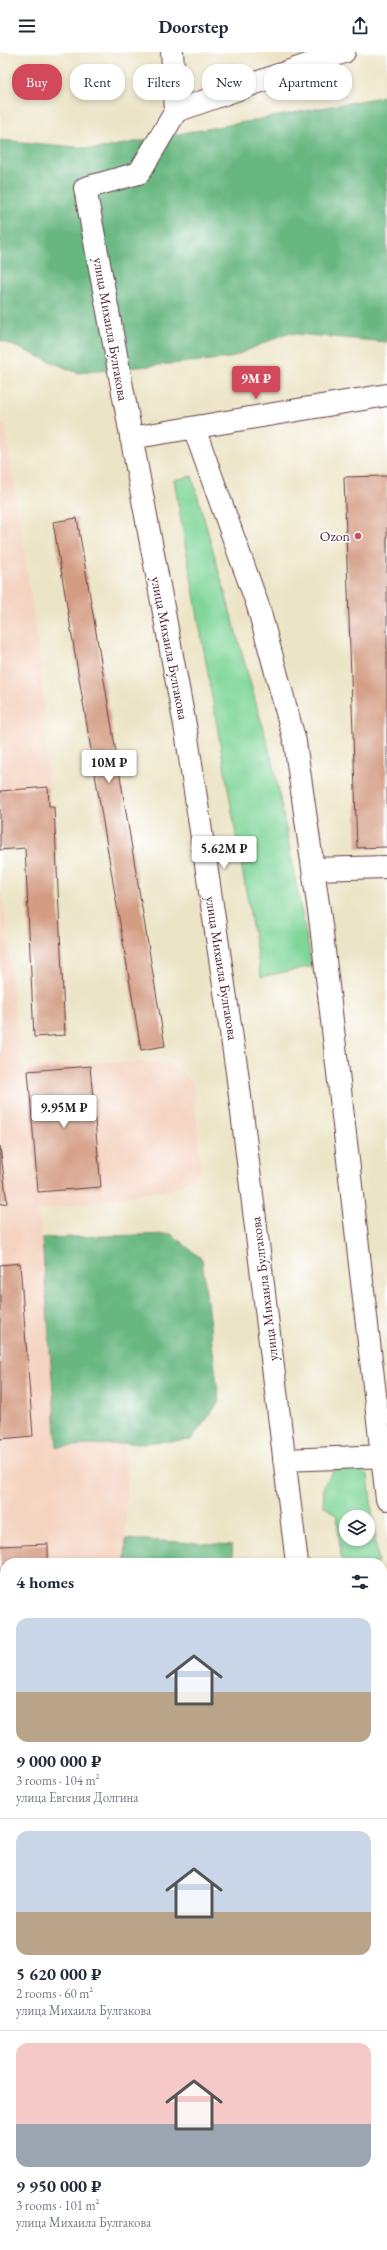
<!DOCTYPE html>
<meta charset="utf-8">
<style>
:root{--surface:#fff;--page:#f2f2f3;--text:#1f2937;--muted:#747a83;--line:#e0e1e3;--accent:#d1495b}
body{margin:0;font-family:"EB Garamond",serif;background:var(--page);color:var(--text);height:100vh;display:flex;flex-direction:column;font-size:15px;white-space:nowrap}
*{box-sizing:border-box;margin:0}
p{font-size:13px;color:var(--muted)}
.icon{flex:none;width:22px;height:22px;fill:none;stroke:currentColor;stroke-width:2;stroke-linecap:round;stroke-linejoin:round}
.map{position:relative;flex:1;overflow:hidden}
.side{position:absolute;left:0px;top:1506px;width:387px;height:692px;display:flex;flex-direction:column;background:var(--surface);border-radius:16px 16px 0 0;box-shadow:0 2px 6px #0003}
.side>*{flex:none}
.guide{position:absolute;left:12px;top:12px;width:363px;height:36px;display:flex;gap:8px}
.tools{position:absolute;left:339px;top:1458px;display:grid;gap:8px}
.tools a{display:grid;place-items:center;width:36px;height:36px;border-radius:50%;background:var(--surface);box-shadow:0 2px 6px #0003;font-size:20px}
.price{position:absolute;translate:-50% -34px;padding:0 9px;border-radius:4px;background:#fff;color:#222;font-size:13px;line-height:26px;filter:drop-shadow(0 1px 2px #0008)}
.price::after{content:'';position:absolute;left:50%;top:24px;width:12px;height:9px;margin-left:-6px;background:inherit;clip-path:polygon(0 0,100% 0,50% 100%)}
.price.current{background:var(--accent);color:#fff}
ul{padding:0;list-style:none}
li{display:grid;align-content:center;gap:8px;height:212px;padding:0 16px}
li+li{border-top:1px solid var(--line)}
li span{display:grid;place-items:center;height:124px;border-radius:12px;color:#555}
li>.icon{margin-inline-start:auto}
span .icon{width:72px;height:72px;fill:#fffc;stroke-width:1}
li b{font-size:17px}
h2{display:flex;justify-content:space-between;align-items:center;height:48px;padding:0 16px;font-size:17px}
.pill{padding:0 14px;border-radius:16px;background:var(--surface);box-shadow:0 2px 6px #0003;font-size:14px;line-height:36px}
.pill.current{background:var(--accent);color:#fff}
header{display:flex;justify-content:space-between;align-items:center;height:52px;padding:0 16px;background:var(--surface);font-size:18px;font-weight:700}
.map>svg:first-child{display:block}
.built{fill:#f4d3c0}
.green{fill:#80d699;stroke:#657a62;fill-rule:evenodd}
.forest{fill:#68b781;stroke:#596b56}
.building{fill:#d49c83}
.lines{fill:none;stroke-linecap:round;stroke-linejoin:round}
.minor-casing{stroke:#623d42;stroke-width:24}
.minor{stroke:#fff;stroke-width:22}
.poi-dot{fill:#d1495b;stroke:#fff;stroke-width:1.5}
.labels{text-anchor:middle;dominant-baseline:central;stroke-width:3;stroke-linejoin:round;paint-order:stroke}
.street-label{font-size:14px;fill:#4a1f2b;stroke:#fff}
.poi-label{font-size:14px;fill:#4a1f2b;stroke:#fff;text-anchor:end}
</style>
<header><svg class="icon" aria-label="menu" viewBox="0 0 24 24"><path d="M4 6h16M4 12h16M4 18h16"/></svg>Doorstep<svg class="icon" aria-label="share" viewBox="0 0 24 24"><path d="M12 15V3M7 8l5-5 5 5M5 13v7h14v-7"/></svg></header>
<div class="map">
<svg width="387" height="2198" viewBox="0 0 387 2198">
<rect width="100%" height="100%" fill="#fff"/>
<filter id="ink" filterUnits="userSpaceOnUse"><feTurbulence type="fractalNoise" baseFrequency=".025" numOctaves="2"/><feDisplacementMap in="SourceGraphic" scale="8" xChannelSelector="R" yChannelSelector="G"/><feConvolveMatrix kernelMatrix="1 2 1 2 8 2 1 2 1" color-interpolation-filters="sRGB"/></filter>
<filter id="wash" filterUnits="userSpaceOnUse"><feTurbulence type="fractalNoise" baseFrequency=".012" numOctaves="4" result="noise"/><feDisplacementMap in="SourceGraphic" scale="16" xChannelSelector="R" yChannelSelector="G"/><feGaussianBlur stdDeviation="0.9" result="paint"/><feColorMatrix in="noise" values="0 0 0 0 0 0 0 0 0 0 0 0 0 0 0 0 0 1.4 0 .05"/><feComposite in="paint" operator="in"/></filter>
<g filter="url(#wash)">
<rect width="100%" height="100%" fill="#ece4c6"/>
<path class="built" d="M5 373 41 616 48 735 0 739V374Z
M0 822 21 1016 92 1010H166L193 1030 201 1119 178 1136 38 1159 42 1186 57 1394 124 1390 127 1426 125 1511H5V2193H111V2198H0Z"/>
<path class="green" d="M192 424 274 715 312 914 261 925 174 428Z
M347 1415H357L368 1423 378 1511H344L341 1506 337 1464 323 1453 324 1433 334 1418ZM346 1465H368V1487H346Z
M382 1553 387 1600V2001L382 1942Z"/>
<path class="forest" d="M387 42V290L287 281 230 306 78 321 0 288V88L97 97 381 45Z
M171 1182 202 1207 219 1350 191 1388 57 1395 42 1186Z
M126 1487 232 1493 233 1511H125Z
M111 2193H288V2198H111Z"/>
<g id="blocks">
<path class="building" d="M387 424V795L357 796 344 425Z
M77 466 165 994 141 998 53 470Z
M48 735 49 754H54L65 983 34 985 25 796 0 798V739Z
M90 1014 101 1135 38 1140 28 1019Z
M0 1094 7 1151 0 1152Z
M20 1211 33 1384 0 1387V1213Z
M48 1492V1511H5V1724L0 1725V1494Z
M52 2193H111V2198H52Z"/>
</g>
</g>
<g filter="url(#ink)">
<use href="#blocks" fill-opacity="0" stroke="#623d42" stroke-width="1"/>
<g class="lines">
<defs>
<path id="minor" d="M172 0 176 59 139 121 85 136 186 679 237 1020 297 1511
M176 59 344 0
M194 376 258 554 295 690 321 873 387 1447
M131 386 387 343
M313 817 387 815
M284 1408 387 1404
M38 2193 39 2198
M366 2193V2198"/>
</defs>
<use href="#minor" class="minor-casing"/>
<use href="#minor" class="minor"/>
</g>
</g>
<circle class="poi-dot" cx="358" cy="484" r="4"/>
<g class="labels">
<g class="street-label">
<text transform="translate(111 277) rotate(80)">улица Михаила Булгакова</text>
<text transform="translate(170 596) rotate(79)">улица Михаила Булгакова</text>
<text transform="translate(222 916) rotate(81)">улица Михаила Булгакова</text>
<text transform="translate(264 1237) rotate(-97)">улица Михаила Булгакова</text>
</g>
<g class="poi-label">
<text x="350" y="484">Ozon</text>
</g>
</g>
</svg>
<div class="tools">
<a><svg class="icon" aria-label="layers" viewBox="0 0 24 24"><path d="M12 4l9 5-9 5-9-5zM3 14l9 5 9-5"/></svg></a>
</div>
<b class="price current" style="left:256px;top:348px">9M ₽</b>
<b class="price" style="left:109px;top:732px">10M ₽</b>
<b class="price" style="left:224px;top:818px">5.62M ₽</b>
<b class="price" style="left:64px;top:1077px">9.95M ₽</b>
<div class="guide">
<a class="pill current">Buy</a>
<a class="pill">Rent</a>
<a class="pill">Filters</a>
<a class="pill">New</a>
<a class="pill">Apartment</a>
</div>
<section class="side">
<h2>4 homes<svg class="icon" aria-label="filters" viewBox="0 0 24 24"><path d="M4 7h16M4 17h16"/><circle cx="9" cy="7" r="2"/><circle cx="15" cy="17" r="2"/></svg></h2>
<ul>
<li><span style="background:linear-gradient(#c9d6e8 60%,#b9a48a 0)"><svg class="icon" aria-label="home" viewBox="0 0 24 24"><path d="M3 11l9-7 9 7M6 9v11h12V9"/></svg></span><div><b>9 000 000 ₽</b><p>3 rooms · 104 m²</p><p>улица Евгения Долгина</p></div></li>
<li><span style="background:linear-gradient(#c9d6e8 65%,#b9a48a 0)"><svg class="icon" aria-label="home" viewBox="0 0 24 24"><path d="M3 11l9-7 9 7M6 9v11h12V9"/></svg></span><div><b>5 620 000 ₽</b><p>2 rooms · 60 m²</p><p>улица Михаила Булгакова</p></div></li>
<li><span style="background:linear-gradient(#f6c9c9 65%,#9aa5b1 0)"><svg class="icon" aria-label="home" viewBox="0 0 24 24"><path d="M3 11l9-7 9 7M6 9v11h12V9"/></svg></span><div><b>9 950 000 ₽</b><p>3 rooms · 101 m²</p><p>улица Михаила Булгакова</p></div></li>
</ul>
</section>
</div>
